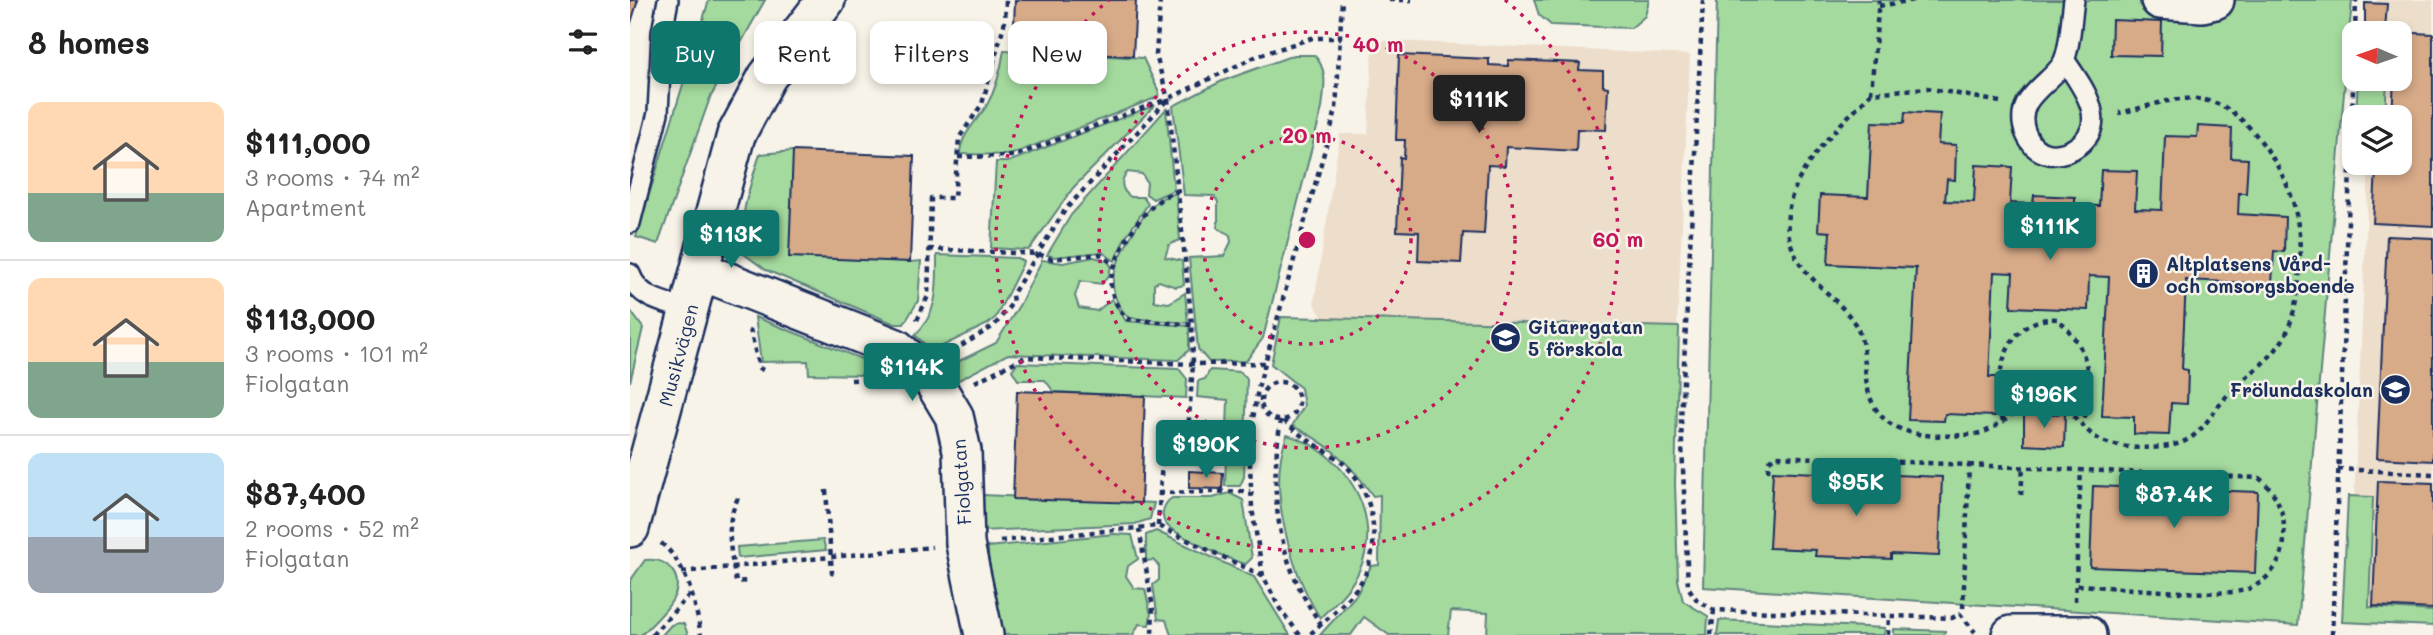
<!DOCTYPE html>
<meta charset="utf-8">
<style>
:root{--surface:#fff;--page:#f6f6f6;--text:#222;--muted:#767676;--line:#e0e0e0;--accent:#0f766e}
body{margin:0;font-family:Mali,sans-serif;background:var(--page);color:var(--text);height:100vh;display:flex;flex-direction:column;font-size:26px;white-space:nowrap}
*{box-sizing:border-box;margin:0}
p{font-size:23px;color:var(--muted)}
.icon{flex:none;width:38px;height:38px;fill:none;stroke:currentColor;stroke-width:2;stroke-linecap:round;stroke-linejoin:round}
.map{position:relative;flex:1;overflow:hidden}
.details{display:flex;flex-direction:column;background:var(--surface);width:630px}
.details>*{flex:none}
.top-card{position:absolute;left:21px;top:21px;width:665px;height:63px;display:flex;gap:14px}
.needle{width:46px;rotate:272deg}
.tools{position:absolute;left:1712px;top:21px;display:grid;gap:14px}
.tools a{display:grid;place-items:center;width:70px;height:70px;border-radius:14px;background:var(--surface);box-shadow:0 4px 10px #0003;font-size:35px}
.price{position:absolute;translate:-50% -60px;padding:0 16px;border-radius:7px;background:var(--accent);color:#fff;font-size:23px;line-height:46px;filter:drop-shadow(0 2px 4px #0008)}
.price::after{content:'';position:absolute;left:50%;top:42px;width:21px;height:16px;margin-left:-10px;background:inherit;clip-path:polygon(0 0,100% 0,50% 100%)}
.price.on{background:#222;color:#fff}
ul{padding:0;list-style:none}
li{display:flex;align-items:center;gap:21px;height:175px;padding:0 28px}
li+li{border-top:2px solid var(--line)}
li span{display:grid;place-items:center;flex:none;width:196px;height:140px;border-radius:14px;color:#555}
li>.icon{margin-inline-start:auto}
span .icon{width:84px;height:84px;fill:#fffc;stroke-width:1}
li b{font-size:30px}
h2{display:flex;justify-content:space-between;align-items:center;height:84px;padding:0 28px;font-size:30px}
.pill{padding:0 24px;border-radius:14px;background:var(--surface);box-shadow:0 4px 10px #0003;font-size:24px;line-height:63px}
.pill.on{background:var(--accent);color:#fff}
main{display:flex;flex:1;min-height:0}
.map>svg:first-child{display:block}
.built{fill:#edddcb}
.green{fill:#a4da9e;stroke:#60847e;stroke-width:2}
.building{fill:#d7aa88;stroke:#1b2f5e;stroke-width:2}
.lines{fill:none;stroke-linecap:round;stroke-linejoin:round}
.lane-casing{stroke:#1b2f5e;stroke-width:24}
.street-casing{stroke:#1b2f5e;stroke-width:42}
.path{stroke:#1b2f5e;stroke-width:4.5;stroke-dasharray:5 5;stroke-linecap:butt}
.lane{stroke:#f7f3e8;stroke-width:19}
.street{stroke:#f7f3e8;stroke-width:37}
.ring{fill:none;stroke:#c2185b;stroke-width:3.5;stroke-dasharray:3.5 7}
.labels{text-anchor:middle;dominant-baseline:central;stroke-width:5;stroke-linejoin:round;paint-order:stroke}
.poi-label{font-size:19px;font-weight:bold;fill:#1b2f5e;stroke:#f7f3e8;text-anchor:start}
.street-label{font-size:19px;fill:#1b2f5e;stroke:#f7f3e8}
.centre{fill:#c2185b;stroke:#f7f3e8;stroke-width:3.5}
.ring-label{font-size:21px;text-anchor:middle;font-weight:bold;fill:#c2185b;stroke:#f7f3e8;stroke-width:5;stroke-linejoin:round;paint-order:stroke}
</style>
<main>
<section class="details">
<h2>8 homes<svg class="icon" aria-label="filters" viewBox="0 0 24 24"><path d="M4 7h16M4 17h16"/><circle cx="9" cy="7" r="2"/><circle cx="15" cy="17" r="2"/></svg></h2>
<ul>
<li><span style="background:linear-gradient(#ffd9b3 65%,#7fa58c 0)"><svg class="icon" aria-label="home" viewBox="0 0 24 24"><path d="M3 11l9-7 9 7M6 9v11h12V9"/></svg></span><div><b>$111,000</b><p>3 rooms · 74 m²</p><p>Apartment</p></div></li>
<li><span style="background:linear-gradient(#ffd9b3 60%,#7fa58c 0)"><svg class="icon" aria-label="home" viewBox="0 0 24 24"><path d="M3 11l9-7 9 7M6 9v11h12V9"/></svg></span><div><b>$113,000</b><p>3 rooms · 101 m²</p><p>Fiolgatan</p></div></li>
<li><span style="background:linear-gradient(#bfe0f5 60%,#9aa5b1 0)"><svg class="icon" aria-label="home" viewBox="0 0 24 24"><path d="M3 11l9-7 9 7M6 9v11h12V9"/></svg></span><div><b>$87,400</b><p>2 rooms · 52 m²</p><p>Fiolgatan</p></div></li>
</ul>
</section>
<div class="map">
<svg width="1803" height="635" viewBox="0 0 1803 635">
<rect width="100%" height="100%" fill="#f7f3e8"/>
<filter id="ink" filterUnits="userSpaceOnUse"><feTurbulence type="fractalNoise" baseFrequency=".0143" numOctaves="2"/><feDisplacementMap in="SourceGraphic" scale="14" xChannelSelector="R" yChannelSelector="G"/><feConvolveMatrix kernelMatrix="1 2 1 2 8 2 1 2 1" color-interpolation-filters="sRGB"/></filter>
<g filter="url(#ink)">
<path class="built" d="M1747 0H1803V619L1719 615 1739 163H1769V117H1741L1743 79H1769V33H1745Z
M743 40 1060 55 1045 371 797 499 684 303 710 134H738Z"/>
<path class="green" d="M79 0H135L80 98 28 244 6 237Z
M904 0H1019L1015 16 1001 28 921 25 909 15Z
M1087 0H1722L1668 625 1073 587Z
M374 50 513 58 529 92 528 97 380 155 330 154C330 135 348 120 357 105 367 87 371 70 374 50Z
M664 55H684C699 70 694 89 692 108L633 338 616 361 579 362 568 349 559 258 594 256 601 242 600 235 588 228V202L584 196 554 195 543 106 592 81Z
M1728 79H1757L1755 117H1726Z
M525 105 443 188 401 247 398 250 361 248 366 162H378Z
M536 109 544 190 523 199 516 194 517 183 512 174 498 172C489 180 491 191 501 197H513L518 204 495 238 485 261 472 252 425 257 417 255 441 215Z
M163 151 280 262 291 261 288 301 274 324H265L136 270 114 254C108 218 119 189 130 154Z
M546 193 550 240 539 245 535 257 552 261 554 285 546 287 529 281 524 284V301L539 303 555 293 558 323 499 318C490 310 483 296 483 284 482 264 514 209 530 199 535 196 541 195 546 193Z
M307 255 387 258 393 261 392 265 366 317 358 324 302 351 285 335C309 312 307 286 307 255Z
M464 257 478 261 481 266 479 275 472 284 450 281 445 296 449 308 467 311 482 299 496 321 559 326V350L548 360 378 354 325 382 315 368 366 343 390 304 412 260 433 263Z
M0 310 13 328 0 382Z
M125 317 247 365 236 375 179 374 178 361 131 362Z
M651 317 1049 327 1045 483 1048 580 1053 601 1078 616 1077 635H857L858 613 821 611 818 635H759L734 617 721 635H690L727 594 741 566 749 565 750 495 743 496C721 464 697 442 662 426L674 406 671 388 641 364Z
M387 363 549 369 557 379 556 398 424 392 415 380H388L382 370Z
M580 370 610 372 617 379 614 477 610 486H595L598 400 567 397 568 381 575 379Z
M657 435C714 450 757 517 728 573 719 591 704 604 690 618 661 571 636 489 657 435Z
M599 493 613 500 622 558 616 564C603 562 541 533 535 523 530 514 534 503 542 498H583Z
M353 495 524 503 520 519 505 524 350 531Z
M1718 496 1743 497 1739 607 1803 611V626L1712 622Z
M526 531 624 577 660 635H541L536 620 528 619 523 585 529 580V566L523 560 516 561V535Z
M484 534 502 535 508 559 498 566 496 576 504 588 515 589 521 615 519 625 509 624 503 635H374L359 580 358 547Z
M193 540 196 550 108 558 107 547Z
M15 560C25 559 34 560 41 569 61 592 26 620 11 635H0V581Z
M1089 620 1255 628 1254 635H1087Z
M49 623 54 624 58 635H32L41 625Z
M1264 629 1315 631 1314 635H1264Z"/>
<path class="building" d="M0 0H8L0 26Z
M385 0H506L503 56 383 50Z
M1735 3 1757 4 1755 31 1735 30Z
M1482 20 1532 22 1531 56 1481 55Z
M1766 32 1803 34V226L1743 223 1746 169 1760 170V163H1769V117H1762L1764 79H1769V33Z
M769 55 859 59V65L878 66V60L950 63 949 70 973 71V86L978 87 976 130 947 129 946 151 876 147 875 166 858 165 854 234 833 233 831 263 788 261 789 232 767 231 770 157 774 158 775 140H766Z
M1275 112 1310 114 1308 144 1326 145 1325 180 1317 179 1315 201 1344 202 1346 165 1382 167 1380 203 1403 204 1404 195 1445 197V205L1469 206 1471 170 1507 171 1505 209 1532 210 1535 136 1567 137 1568 126 1602 128 1601 158 1618 159 1616 193H1609L1608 214 1655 217 1654 252 1644 251 1642 284 1556 280 1552 369 1558 370 1557 404 1541 403 1539 435 1504 434V417L1472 416 1479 277 1459 276 1458 310 1381 307 1383 273 1364 272 1359 377H1367L1365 416 1315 414 1314 421 1278 420 1286 268 1198 264 1200 232 1188 231 1190 195 1238 197 1242 122 1274 123Z
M163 151 284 156 280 262 159 257Z
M1757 236 1803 238V461L1747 458Z
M387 391 515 396 511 503 383 499Z
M1394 413 1435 414 1434 447 1394 445Z
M559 471 593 473 592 489 559 488Z
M1143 471 1187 473 1185 499 1202 500 1203 485 1247 487V501L1263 502 1265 475 1312 477 1309 556 1261 554V559L1185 556 1186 550 1139 548Z
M1748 481 1803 483V609L1743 606Z
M1463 486 1628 492 1625 573 1460 567Z"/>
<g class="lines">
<defs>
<path id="lane" d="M1435 61C1451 85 1480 121 1449 145 1440 152 1430 155 1419 154 1407 152 1401 145 1396 134 1380 95 1428 82 1435 58 1441 41 1441 19 1444 0
M0 223 28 113 32 33 38 0
M0 274C9 300 38 303 60 310"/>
<path id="street" d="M1530 0 1572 3 1585 0
M71 271 266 348 303 381 324 416 332 451 335 544 354 635
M0 528 106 135 137 77 196 0
M1381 635H1457"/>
</defs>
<use href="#lane" class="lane-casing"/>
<use href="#street" class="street-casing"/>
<path class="path" d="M759 0H782
M1073 0 1051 420 1058 587 1067 600 1084 610 1322 618 1330 614 1345 632
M1249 6 1284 0
M1725 33 1726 0
M1241 93 1249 0
M1370 102 1297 88 1241 93C1201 135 1131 195 1168 260 1183 285 1210 300 1225 324 1235 341 1234 359 1236 378 1242 438 1295 439 1345 434 1372 431 1387 400 1416 403 1441 406 1448 424 1465 437 1480 448 1514 449 1532 447 1570 443 1574 422 1596 397 1615 375 1648 357 1658 329 1671 297 1673 248 1666 214 1660 177 1621 115 1585 103 1550 91 1522 107 1489 113
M328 157 384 156 537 99
M549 191C519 196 486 249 481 279 479 292 488 310 497 319L562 325
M299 249 408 254 422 259 470 254 486 266
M287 320 298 296 301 198H324L329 138 352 104 375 21 376 0
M120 329 129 368 133 370
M323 351 364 326 383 302 382 295 435 210 538 99 627 56 682 38H711
M221 380 236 379 241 375
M631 401a19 19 0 1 1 38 0a19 19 0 1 1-38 0Z
M345 382 395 357 563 364 635 363
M651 420C638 493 647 563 691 624
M654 420C670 439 696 448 715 465 747 495 754 554 726 589 712 606 695 621 679 635
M1373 421C1361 379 1375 315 1428 319 1464 355 1460 377 1454 424
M1339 465 1629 478C1648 493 1656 516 1654 540 1653 561 1639 581 1618 589 1594 599 1479 586 1446 585
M1708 469 1803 474
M1138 471 1139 461 1147 456 1339 465 1333 609 1330 614
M196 490 202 573 205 574
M529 493 620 491
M1391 495 1393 466
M108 498C94 524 101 553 106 582L117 581
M528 526 533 443 557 445 563 364 562 325 538 99 526 55 530 0
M509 529 523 608 522 635
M370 541 528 526 633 576
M31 543C58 565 65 603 71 635
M52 572 302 547
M1445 601 1451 469
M22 635 62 592
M670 635 650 609 633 576 622 508 619 444 628 388 706 110 712 0
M1081 635 1084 610
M1258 635 1259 616
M1702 635 1724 65"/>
<use href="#lane" class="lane"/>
<use href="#street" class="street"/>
</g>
</g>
<g class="ring">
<circle cx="677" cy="240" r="104"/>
<circle cx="677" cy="240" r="208"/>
<path d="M875 0A311 311 0 1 1 479 0"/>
</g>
<defs>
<symbol id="building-disc" viewBox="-11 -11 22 22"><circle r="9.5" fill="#1b2f5e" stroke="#f7f3e8"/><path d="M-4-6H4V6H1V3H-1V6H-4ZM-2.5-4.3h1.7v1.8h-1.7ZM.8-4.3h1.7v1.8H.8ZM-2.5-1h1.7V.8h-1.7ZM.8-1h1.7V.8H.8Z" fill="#fff"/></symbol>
<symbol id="school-disc" viewBox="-11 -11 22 22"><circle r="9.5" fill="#1b2f5e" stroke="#f7f3e8"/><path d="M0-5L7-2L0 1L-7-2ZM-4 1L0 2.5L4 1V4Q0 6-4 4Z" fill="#fff"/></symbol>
</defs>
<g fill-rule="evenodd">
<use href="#building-disc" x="1496" y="256" width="35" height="35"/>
<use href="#school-disc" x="858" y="320" width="35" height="35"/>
<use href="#school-disc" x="1748" y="372" width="35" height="35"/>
</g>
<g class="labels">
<g class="poi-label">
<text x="1536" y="263">Altplatsens Vård-<tspan x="1536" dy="22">och omsorgsboende</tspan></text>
<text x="898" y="326">Gitarrgatan<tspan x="898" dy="22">5 förskola</tspan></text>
<text x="1743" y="389" text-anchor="end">Frölundaskolan</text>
</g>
<g class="street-label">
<text transform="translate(48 355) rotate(-75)">Musikvägen</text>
<text transform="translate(331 482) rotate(-94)">Fiolgatan</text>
</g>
</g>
<circle cx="677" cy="240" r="10" class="centre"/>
<g class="ring-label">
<text x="748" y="52">40 m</text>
<text x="677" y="143">20 m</text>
<text x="988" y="247">60 m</text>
</g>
</svg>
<div class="tools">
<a><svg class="needle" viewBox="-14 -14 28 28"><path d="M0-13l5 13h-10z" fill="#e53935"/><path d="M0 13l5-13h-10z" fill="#767676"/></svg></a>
<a><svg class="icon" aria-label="layers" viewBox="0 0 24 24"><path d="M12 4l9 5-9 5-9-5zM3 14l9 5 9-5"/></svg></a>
</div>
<b class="price on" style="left:849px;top:135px">$111K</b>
<b class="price" style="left:1420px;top:262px">$111K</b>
<b class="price" style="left:101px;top:270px">$113K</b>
<b class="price" style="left:282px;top:403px">$114K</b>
<b class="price" style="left:1414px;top:430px">$196K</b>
<b class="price" style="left:576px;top:480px">$190K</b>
<b class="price" style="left:1226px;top:518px">$95K</b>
<b class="price" style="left:1544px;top:530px">$87.4K</b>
<div class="top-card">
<a class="pill on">Buy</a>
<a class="pill">Rent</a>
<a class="pill">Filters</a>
<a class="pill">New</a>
</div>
</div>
</main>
